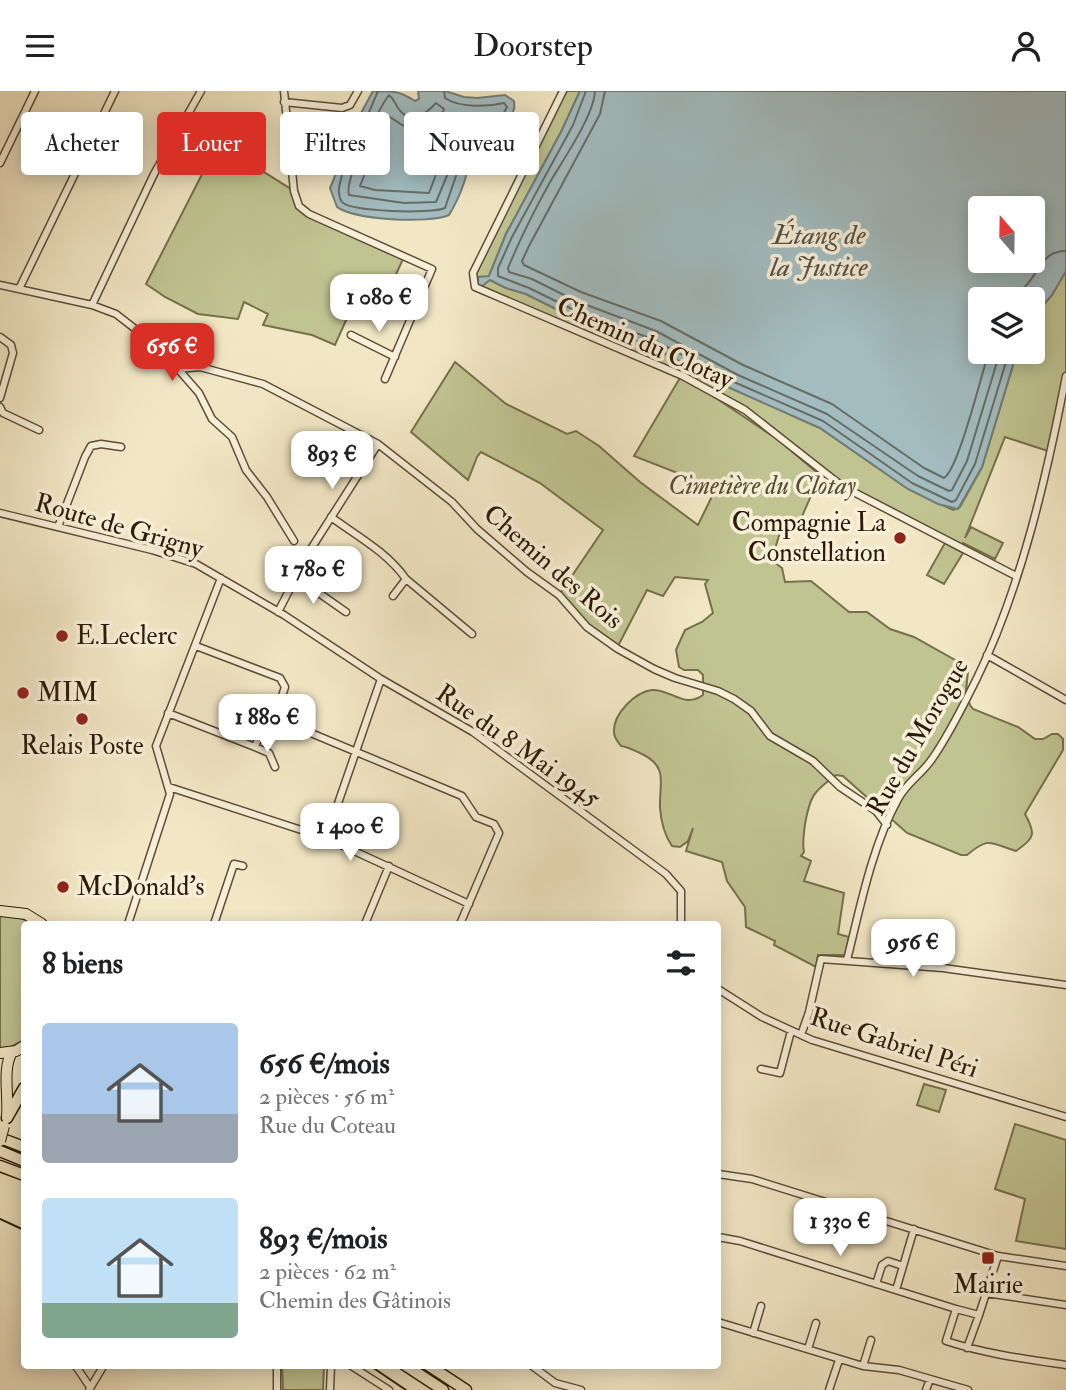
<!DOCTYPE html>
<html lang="fr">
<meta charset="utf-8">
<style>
:root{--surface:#fff;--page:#f6f6f6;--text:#202124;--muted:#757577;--accent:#d93025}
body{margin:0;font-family:"IM FELL Double Pica",serif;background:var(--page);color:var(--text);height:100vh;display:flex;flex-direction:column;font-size:26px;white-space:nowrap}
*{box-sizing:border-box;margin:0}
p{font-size:23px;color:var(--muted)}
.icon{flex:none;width:38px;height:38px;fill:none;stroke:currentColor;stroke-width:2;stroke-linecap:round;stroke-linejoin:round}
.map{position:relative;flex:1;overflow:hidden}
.details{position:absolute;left:21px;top:830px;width:700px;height:448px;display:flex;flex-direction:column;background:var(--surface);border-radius:7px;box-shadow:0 4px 18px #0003}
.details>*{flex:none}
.top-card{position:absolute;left:21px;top:21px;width:700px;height:63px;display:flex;gap:14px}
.needle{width:46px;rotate:340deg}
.fabs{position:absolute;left:968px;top:105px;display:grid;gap:14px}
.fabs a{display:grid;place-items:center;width:77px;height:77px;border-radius:7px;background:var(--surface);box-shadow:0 4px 18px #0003;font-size:35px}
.price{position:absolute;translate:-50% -60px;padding:0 16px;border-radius:14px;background:#fff;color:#222;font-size:23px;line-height:46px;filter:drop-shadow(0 2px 4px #0008)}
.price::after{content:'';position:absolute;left:50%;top:42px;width:21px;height:16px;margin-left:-10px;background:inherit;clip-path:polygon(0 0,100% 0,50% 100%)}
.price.current{background:var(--accent);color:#fff}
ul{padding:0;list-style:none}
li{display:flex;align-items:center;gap:21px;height:175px;padding:0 21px}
li span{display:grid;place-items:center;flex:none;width:196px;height:140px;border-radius:7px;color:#555}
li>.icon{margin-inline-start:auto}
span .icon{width:84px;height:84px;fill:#fffc;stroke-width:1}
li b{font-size:30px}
h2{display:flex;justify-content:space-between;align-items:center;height:84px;padding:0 21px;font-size:30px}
.chip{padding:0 24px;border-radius:7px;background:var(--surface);box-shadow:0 4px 18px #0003;font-size:24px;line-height:63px}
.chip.current{background:var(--accent);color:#fff}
header{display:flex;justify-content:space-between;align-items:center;height:91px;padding:0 21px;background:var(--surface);font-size:32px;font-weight:600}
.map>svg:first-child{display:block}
.green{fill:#c0c491;stroke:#76704c;stroke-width:2}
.water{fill:#a2bcc0;stroke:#737c76;stroke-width:2;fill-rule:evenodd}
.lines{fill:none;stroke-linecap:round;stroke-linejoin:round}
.shore{stroke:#686c64;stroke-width:2}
.street-casing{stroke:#5e4e36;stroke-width:9}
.primary-casing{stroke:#2d1b07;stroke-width:12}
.highway-casing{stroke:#2d1b07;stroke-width:13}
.street{stroke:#f7efd9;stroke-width:6}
.primary{stroke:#f2e7c5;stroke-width:10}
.highway{stroke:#f2e7c5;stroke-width:10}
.tram{stroke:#2d1b07;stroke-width:2}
.primary-bridge-casing{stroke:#2d1b07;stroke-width:12;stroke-linecap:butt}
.primary-bridge{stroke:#f2e7c5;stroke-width:10}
.poi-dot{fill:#8f2418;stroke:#f7efd9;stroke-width:2.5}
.labels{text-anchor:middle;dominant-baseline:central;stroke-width:7;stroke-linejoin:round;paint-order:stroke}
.street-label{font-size:26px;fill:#2d1b07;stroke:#f7efd9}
.park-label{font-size:26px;font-style:italic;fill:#594e30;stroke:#f7efd9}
.poi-label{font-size:26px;fill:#2d1b07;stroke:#f7efd9;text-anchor:start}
.water-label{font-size:28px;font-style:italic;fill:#565348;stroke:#f7efd9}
</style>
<header><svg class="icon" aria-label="menu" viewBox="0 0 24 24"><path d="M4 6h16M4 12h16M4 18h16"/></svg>Doorstep<svg class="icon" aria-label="person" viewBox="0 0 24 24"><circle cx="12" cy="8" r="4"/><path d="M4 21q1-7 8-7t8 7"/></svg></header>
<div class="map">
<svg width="1066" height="1299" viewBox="0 0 1066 1299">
<rect width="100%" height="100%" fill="#f2e7c5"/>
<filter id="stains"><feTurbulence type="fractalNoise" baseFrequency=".00286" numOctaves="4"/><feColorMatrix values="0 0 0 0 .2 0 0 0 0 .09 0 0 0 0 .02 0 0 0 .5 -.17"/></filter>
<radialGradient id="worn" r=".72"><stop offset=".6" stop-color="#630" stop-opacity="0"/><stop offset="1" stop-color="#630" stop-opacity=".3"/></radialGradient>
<path class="green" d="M563 0H580L561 41 506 143 489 185 481 195 490 189 506 197 526 203 568 224 649 254 731 297 820 337 908 398 953 419 960 416 982 376 1017 261H1032L1033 226 1052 204 1066 180V285L1051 361 1005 346 965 447 971 436 1003 452 995 468 963 452 962 455 842 395 745 319 698 295 777 348 820 384 797 437 782 435 774 461 766 465 782 477 785 491 811 490 849 521H867L890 538 914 546 964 574 968 580 966 601 970 614 973 618 1018 636 1035 648H1043L1052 643H1058L1063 648V659L1025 723C1036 743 1035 747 1016 760 989 752 990 745 967 764H961L907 742 843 685 836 684C813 701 810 705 805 733 804 743 802 751 804 761L801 765 811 770 804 790 844 802 838 843 849 846 845 864H818L816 876 774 854 775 850 746 836 745 816 727 790 722 771 686 760 693 737 688 750 680 756 672 755C665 745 661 730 660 717 659 693 669 676 642 663 635 660 629 656 621 655 618 651 614 647 614 641 613 623 635 601 652 599 671 598 684 618 703 604V584L698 579H684L679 576 676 559 685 539 702 531 713 522 705 493 708 489 675 486 663 505 647 499 617 557 587 536 559 504 603 439 540 392 481 361 477 366 468 389 411 341 455 271 506 313 567 343 576 340 599 355 640 391 698 434 716 397 634 365 681 285 479 199 472 186Z
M218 52 294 100 299 115 404 166 379 220 355 209 335 254 312 244 263 234 268 223 244 211 238 228 198 223 165 206 146 193Z
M945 452 963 462 944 493 927 484Z
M12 823 34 833H24V949L9 957 0 959V824Z
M924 993 946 999 939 1021 917 1014Z
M1015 1033 1066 1049V1158L1016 1150 1025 1108 995 1098Z
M282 1274H324L323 1299H283Z"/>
<path class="water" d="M373 0C395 0 399 0 415 10L419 8 418 0H445L464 6 477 7 505 4 514 10C515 17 514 20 510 26 490 60 469 26 443 39L455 57 466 61C473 78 458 109 449 124 429 133 354 129 337 116L330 97 360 24Z
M580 0H1066V180L1052 204 1033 226 1032 208H980V261H1017L982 376 958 418 938 413 908 398 820 337 730 297 649 254 568 224 526 203 506 197 490 189 481 196 478 194V186L489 185 506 143 561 41ZM980 117H1032V170H980Z"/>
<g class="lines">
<path class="shore" d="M378 0 342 84C340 93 336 102 342 111 350 121 432 123 445 117L461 70C451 61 434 52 438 35 464 13 488 57 507 16L504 12C487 16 460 17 445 7L444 0
M586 0 573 34 512 146 498 177V185L529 197 572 218 652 248 734 291 823 330 912 392 952 411 956 409 975 373 1009 261
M595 0C594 25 562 70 549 93 534 120 520 148 508 177L509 181 532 188 576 210 656 240 738 284 827 323 918 385 949 400 952 399 967 370 1000 261
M605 0 600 23 529 155 522 170 524 174 581 201 661 230 743 274 832 313 924 377 944 387C959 377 981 284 989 261
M389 4C394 8 395 12 398 17 410 35 426 23 436 12L444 18 443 21C411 36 437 60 451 75L436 111 404 112 349 104C344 89 379 17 389 4Z
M390 26 402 34 416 38 423 59 438 78 429 102 375 99 360 95 384 35Z
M1013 208C1019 201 1027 195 1032 187 1042 173 1046 160 1066 160"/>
<defs>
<path id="street" d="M284 0 294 100 299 115 309 123 432 178 385 288
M563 0 473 182 475 196 683 285 745 319 842 395 1016 485
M284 11 342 17 350 14 358 0
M0 72 35 0
M0 194 92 214 116 223 134 237 152 257 178 278 199 302 212 328 232 346 246 379 267 406 294 450
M19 198 115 0
M397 201 419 209
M92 214 154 83 201 0
M351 244 395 266
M0 246 11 254 13 262 0 307
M178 278 200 276 263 293 378 353 452 411 477 438 527 481 559 504 587 536 618 558 654 578 675 587 718 600 734 608 751 620 770 645 813 670 840 696 876 720 887 734
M0 316 3 322 39 339
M0 422 152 459 196 473 284 524 381 588 473 641 666 783 681 800V833
M331 426C357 445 387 461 406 488L393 505
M58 436 85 366 91 355 101 353 121 356
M296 486 346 521
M406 488 472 543
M278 521 309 461 378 353
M987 564 1066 609
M168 622 255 656 264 632 277 620 285 596 280 587 196 555
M270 625 462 705 476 726 494 733 499 742 460 833
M255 656 269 662 275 676
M169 696 326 747 469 813
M326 747 381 588
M128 833 170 703 156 655 221 487
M214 833 234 773 243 775
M365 833 389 775
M847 869C860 817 872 755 898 708 907 691 922 683 932 668 949 644 963 615 976 589 1021 498 1047 384 1066 285
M718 898 762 926 812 949 1066 1026
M801 944 809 921 821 868 943 877 1066 894
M761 978 780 982 791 940
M718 1083 752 1088 998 1165 1066 1175
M718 1146 740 1150 956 1218
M876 1193 882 1174 888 1170 903 1175
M896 1199 914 1138
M986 1202 1066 1214
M979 1224 998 1165
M718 1231 863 1275 899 1279 968 1299
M753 1242 761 1215
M967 1257 979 1224 956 1218 946 1250C986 1263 1025 1268 1066 1274
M808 1258 816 1232
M75 1274 90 1296
M277 1274V1299
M350 1274 389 1299
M531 1274 555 1292 581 1299
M863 1275 871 1249
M89 1299 104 1274
M330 1299 331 1274
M829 1299 839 1269
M926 1299 930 1288"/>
<path id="primary" d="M0 820 26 823 42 833
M0 962 16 960 24 955
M7 1025C9 1005 2 978 12 961"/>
<path id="highway" d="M7 1027 24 997
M0 1047 24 1056
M0 1060 24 1070
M0 1075 24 1084
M405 1274 443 1299
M428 1274 466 1299"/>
</defs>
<use href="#street" class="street-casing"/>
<use href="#primary" class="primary-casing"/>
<use href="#highway" class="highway-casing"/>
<use href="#street" class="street"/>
<use href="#primary" class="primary"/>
<use href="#highway" class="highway"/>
<path class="tram" d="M0 1128 24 1139
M369 1274 406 1299"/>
<defs>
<path id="primary-bridge" d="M0 1050 4 1035"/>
</defs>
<use href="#primary-bridge" class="primary-bridge-casing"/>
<use href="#primary-bridge" class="primary-bridge"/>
</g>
<g class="poi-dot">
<circle cx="900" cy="447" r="7"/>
<circle cx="62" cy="545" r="7"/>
<circle cx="23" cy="602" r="7"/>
<circle cx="82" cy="628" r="7"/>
<circle cx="63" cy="796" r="7"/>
<rect x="981" y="1160" width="14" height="14" rx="3.5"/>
</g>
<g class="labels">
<g class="street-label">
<text transform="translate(645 252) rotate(24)">Chemin du Clotay</text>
<text transform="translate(119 435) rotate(16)">Route de Grigny</text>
<text transform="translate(553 476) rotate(41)">Chemin des Rois</text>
<text transform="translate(918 646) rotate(-60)">Rue du Morogue</text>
<text transform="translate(518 655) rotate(35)">Rue du 8 Mai 1945</text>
<text transform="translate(894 952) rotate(18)">Rue Gabriel Péri</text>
</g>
<g class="park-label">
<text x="762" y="395">Cimetière du Clotay</text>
</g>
<g class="poi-label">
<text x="886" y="432" text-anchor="end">Compagnie La<tspan x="886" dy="30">Constellation</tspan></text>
<text x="76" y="545">E.Leclerc</text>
<text x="37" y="602">MIM</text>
<text x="82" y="655" text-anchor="middle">Relais Poste</text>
<text x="77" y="796">McDonald's</text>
<text x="988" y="1194" text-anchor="middle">Mairie</text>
</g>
<g class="water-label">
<text x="819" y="144">Étang de<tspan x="819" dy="32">la Justice</tspan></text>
</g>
</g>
<rect width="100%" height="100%" filter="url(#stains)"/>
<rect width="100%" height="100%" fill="url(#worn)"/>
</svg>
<div class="fabs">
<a><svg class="needle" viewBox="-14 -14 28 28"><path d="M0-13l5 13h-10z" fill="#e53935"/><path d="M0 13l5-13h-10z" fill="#757577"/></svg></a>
<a><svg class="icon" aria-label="layers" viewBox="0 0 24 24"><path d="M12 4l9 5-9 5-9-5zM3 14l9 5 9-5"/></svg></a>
</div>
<b class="price" style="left:379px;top:243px">1 080 €</b>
<b class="price current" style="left:172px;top:292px">656 €</b>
<b class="price" style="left:332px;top:400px">893 €</b>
<b class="price" style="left:313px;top:515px">1 780 €</b>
<b class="price" style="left:267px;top:663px">1 880 €</b>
<b class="price" style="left:350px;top:772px">1 400 €</b>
<b class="price" style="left:913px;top:888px">956 €</b>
<b class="price" style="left:840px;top:1167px">1 330 €</b>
<div class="top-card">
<a class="chip">Acheter</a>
<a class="chip current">Louer</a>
<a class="chip">Filtres</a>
<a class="chip">Nouveau</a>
</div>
<section class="details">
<h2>8 biens<svg class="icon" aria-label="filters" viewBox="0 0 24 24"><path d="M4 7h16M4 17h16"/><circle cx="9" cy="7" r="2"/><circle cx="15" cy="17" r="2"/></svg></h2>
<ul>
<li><span style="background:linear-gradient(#a9c7e8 65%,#9aa5b1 0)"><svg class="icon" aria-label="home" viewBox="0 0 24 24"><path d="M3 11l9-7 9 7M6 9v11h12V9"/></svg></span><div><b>656 €/mois</b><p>2 pièces · 56 m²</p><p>Rue du Coteau</p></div></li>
<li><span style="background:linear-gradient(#bfe0f5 75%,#7fa58c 0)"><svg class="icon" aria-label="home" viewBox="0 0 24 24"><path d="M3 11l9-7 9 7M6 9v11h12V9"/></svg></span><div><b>893 €/mois</b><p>2 pièces · 62 m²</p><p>Chemin des Gâtinois</p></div></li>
</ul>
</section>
</div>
